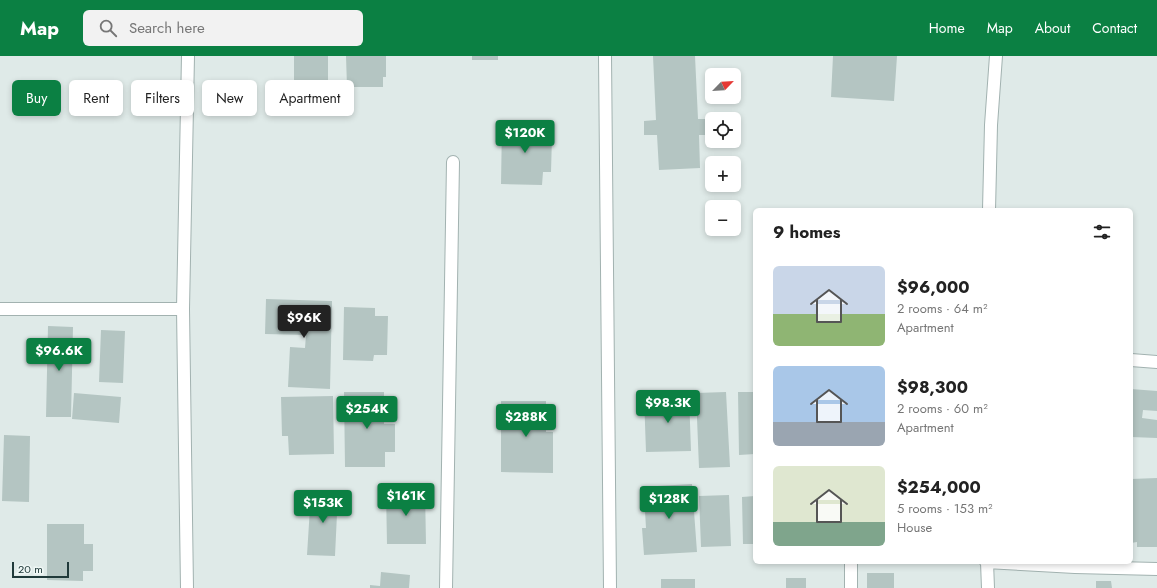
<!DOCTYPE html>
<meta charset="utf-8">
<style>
:root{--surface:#fff;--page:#f2f2f2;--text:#222;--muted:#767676;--accent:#0b8043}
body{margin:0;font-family:Jost,sans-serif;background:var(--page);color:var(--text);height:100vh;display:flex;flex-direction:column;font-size:15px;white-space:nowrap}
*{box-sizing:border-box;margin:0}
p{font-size:13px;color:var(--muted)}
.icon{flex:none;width:22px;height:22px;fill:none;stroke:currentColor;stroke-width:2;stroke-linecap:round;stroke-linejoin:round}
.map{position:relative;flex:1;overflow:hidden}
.sheet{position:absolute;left:753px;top:152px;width:380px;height:356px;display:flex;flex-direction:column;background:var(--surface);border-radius:6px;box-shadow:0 2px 6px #0003}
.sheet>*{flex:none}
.guide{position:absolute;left:12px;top:24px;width:380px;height:36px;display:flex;gap:8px}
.needle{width:26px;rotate:65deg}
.controls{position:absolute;left:705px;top:12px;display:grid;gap:8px}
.controls a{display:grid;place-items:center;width:36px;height:36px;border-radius:6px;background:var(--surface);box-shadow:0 2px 6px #0003;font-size:20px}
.scale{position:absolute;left:12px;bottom:10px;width:57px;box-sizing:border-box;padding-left:4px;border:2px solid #203a3a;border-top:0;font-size:11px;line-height:14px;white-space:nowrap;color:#203a3a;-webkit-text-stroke:3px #eff7f5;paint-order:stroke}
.price{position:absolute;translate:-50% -34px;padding:0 9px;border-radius:4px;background:var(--accent);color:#fff;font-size:13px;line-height:26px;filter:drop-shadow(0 1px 2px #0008)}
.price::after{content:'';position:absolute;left:50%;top:24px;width:12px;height:9px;margin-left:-6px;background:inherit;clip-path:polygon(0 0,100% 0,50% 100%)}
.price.on{background:#222;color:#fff}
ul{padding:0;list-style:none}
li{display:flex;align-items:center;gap:12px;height:100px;padding:0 20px}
li span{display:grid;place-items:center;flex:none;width:112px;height:80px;border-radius:6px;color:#555}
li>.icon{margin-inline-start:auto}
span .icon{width:48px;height:48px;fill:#fffc;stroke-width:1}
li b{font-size:17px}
h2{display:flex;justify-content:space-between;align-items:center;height:48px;padding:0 20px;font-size:17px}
.pill{padding:0 14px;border-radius:6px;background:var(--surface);box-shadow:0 2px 6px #0003;font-size:14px;line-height:36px}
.pill.on{background:var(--accent);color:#fff}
header{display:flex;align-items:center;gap:24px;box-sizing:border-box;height:56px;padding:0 20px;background:var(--accent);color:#fff}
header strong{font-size:19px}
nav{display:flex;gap:22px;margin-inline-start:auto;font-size:14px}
.search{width:280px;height:36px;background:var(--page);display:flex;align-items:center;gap:10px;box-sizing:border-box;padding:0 14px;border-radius:6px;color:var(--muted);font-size:15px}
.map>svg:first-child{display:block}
.building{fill:#b4c5c2}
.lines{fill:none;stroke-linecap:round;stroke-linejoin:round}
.street-casing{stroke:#a2b2b0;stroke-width:14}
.street{stroke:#fff;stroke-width:12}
</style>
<header>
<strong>Map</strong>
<div class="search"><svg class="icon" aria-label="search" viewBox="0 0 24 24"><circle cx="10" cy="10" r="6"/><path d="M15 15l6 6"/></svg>Search here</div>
<nav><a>Home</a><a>Map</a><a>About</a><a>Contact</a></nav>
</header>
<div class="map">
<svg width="1157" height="532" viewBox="0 0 1157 532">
<rect width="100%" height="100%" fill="#dfeae8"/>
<path class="building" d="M294 0H328V36H294Z
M346 0H386V21H383V31H347Z
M472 0H498V4H472Z
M653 0H695L698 63H712V79H699L700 112 659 114 657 79H644V65L656 64Z
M833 0H897L894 45 831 41Z
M502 68 544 69 543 80 552 81 551 116H543L542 129 501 128Z
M266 243 332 245 330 333 288 331 290 291 305 292 306 279 265 278Z
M344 251 375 252V260H388L387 299H374L373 305 343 304Z
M48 270 73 271 71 361H46Z
M101 274 125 275 123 327 99 326Z
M1131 333 1157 335V355L1143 354 1142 362 1157 364V382L1131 381Z
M344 336H384V368H395V396H385V411H345Z
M726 336 730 411 699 412 696 337Z
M738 336H755V398L739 399Z
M74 337 121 341 119 367 72 363Z
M689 339 691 395 646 396 644 340Z
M333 340 334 398 289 399 288 380H282L281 341Z
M501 345H546V376H553V417L501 416Z
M4 379 30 380 29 446 2 445Z
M1157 422V491H1137V486L1131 487V423Z
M692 428 697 496 644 499 642 472H646L645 455H641L640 431Z
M425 434 426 488H387L386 435Z
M311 436 338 437 335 500 307 499Z
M729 439 731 490 701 491 699 440Z
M755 440V488H743L742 441Z
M47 468H84V488H93V515H83V525L47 524Z
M381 516 410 519 409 532H370V529L380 530Z
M867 517H894V532H867Z
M786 522H806V532H786Z
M661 523H695V532H661Z
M1096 525H1111L1112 532H1096Z"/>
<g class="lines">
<defs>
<path id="street" d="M605 0 610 532
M989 154 991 69 996 0
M0 253H183
M1131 304 1157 306
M851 506V532
M986 506 1075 511 1157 513
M987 506 988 532
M187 532 183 253 188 0
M446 532 453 106"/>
</defs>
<use href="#street" class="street-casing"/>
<use href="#street" class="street"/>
</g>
</svg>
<div class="controls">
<a><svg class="needle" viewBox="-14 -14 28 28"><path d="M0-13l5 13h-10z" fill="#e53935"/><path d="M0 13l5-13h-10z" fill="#767676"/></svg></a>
<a><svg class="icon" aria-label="locate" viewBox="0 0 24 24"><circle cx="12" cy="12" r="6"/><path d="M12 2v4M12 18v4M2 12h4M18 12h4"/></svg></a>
<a>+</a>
<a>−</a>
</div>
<div class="scale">20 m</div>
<b class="price" style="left:525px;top:98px">$120K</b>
<b class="price on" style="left:304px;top:283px">$96K</b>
<b class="price" style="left:59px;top:316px">$96.6K</b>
<b class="price" style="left:668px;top:368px">$98.3K</b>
<b class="price" style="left:367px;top:374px">$254K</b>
<b class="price" style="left:526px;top:382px">$288K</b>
<b class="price" style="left:406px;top:461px">$161K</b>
<b class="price" style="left:669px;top:464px">$128K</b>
<b class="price" style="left:323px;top:468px">$153K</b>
<div class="guide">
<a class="pill on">Buy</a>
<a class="pill">Rent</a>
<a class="pill">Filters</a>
<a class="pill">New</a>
<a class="pill">Apartment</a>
</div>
<section class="sheet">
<h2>9 homes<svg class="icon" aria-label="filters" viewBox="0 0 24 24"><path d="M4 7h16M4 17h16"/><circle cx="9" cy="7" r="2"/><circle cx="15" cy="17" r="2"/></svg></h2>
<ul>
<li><span style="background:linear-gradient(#c9d6e8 60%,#8fb573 0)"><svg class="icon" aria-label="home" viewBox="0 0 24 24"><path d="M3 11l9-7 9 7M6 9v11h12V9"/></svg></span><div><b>$96,000</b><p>2 rooms · 64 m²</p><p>Apartment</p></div></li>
<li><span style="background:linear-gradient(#a9c7e8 70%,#9aa5b1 0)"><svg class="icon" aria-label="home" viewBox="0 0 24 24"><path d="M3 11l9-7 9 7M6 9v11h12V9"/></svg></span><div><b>$98,300</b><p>2 rooms · 60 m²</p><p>Apartment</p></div></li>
<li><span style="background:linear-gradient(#dfe7d0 70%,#7fa58c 0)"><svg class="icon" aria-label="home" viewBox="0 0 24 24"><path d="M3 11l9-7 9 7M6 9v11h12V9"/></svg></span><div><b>$254,000</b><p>5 rooms · 153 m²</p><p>House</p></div></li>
</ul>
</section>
</div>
